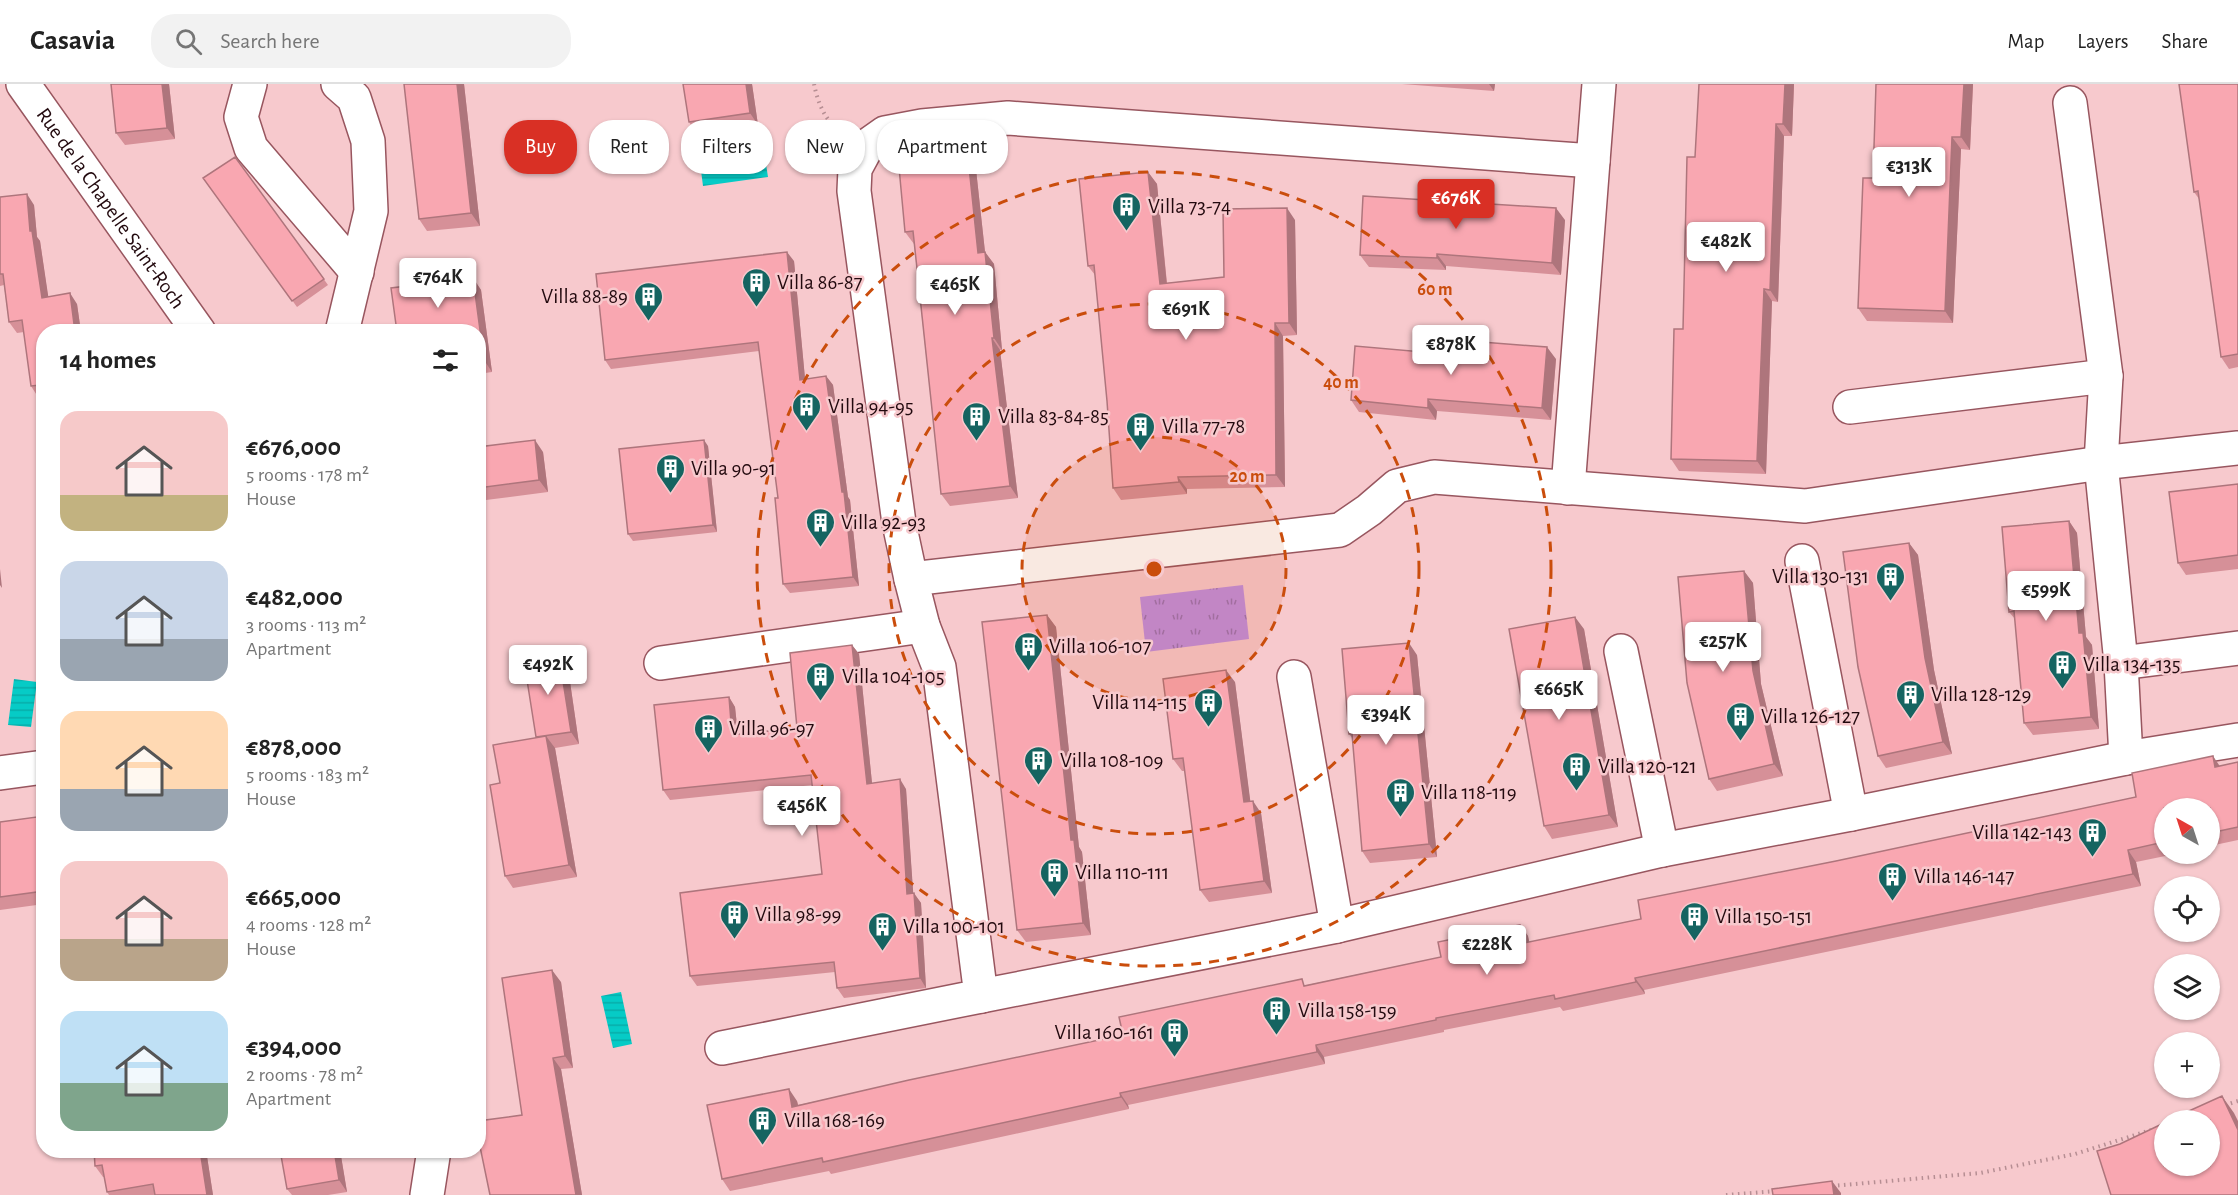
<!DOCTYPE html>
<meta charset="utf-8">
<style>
:root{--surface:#fff;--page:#f2f2f2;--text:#222;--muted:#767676;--line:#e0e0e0;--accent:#d93025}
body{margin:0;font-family:"Alegreya Sans",sans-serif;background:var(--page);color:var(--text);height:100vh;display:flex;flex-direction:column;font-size:22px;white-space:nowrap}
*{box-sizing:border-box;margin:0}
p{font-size:20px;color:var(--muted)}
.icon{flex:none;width:33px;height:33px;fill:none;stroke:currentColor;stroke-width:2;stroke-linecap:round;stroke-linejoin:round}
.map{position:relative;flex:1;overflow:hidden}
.drawer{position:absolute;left:36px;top:240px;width:450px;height:834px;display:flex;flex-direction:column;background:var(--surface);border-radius:24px;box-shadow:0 2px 4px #0004}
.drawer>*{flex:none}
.hud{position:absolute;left:504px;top:36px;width:570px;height:54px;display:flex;gap:12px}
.needle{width:39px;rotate:321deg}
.tools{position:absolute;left:2154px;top:714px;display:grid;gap:12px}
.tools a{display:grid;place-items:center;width:66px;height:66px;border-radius:50%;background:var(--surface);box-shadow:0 2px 4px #0004;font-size:30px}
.price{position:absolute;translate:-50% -51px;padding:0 14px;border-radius:6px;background:#fff;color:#222;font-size:20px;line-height:39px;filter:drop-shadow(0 2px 3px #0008)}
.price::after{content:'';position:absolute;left:50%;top:36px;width:18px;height:14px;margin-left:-9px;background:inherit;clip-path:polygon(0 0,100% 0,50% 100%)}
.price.active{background:var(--accent);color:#fff}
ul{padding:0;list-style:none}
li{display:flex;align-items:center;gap:18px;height:150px;padding:0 24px}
li span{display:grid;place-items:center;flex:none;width:168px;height:120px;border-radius:18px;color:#555}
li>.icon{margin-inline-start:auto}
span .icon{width:72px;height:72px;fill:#fffc;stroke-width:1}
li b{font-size:26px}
h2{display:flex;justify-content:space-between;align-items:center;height:72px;padding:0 24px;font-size:26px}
.tag{padding:0 21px;border-radius:24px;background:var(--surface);box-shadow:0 2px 4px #0004;font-size:21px;line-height:54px}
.tag.active{background:var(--accent);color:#fff}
header{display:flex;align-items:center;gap:36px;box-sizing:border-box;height:84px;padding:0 30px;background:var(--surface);border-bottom:2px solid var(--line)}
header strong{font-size:28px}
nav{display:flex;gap:33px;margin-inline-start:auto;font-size:21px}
.search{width:420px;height:54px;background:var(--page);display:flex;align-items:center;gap:15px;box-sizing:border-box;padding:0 21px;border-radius:24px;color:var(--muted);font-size:22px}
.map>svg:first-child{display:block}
.park{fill:url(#park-tufts)}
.water{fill:url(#water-rules)}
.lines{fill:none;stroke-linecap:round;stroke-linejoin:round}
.minor-casing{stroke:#98565f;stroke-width:36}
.path{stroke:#b68e93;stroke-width:4;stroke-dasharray:1.5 4.5;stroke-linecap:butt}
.minor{stroke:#fff;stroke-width:33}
.wall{fill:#d69098}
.shaded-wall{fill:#ae757c}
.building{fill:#f9a7b1;stroke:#ae757c;stroke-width:1.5}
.ring{fill:none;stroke:#ca4d0c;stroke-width:3;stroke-dasharray:10 8}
.labels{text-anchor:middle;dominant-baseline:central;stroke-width:5;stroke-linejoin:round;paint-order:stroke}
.poi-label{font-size:21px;fill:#22090e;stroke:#f7c9cd;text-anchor:start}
.street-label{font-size:21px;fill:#22090e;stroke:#f7c9cd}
.centre{fill:#ca4d0c;stroke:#f7c9cd;stroke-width:3}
.ring-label{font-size:18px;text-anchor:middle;font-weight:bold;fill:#ca4d0c;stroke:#f7c9cd;stroke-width:5;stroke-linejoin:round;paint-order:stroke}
</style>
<header>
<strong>Casavia</strong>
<div class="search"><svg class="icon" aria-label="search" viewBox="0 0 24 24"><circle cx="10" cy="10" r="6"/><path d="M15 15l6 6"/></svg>Search here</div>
<nav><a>Map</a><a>Layers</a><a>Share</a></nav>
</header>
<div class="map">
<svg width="2238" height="1111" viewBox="0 0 2238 1111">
<defs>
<pattern id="park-tufts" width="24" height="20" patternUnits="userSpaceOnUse" patternTransform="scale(1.5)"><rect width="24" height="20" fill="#c18fe0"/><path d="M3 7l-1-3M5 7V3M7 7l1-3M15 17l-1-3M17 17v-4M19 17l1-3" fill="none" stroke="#9c73b4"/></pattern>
<pattern id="water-rules" width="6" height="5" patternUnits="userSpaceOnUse" patternTransform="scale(1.5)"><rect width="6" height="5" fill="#06cbc6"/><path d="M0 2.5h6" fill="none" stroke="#07ada9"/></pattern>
</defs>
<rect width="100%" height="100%" fill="#f7c9cd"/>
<path class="park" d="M1243 501 1249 555 1146 568 1140 513Z"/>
<path class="water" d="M763 61 768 93 703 102 699 71Z
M14 595 37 598 31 643 8 641Z
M621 908 632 960 613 964 601 912Z"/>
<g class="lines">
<defs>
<g id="minor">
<path id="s1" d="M23 0 199 248"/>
<path d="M250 0 241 33 251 64 357 188"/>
<path d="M338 0 354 14 368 57 371 127 342 248"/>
<path d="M2070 19 2106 292 2101 379 2121 579 2126 674"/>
<path d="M1850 323 2106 292"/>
<path d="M1568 404 1593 77"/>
<path d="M1802 477 1851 730"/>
<path d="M911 495 899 439 854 107 855 85 868 61 885 49 922 42 1008 34 1593 77 1599 0"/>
<path d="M1621 567 1662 766"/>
<path d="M661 579 923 542"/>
<path d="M2121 579 2238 564"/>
<path d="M1294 593 1337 842"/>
<path d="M0 689 44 683"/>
<path d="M981 912 1337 842 1662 766 1851 730 2126 674 2238 656"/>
<path d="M722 964 981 912 939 583 923 542 911 495 1340 446 1369 426 1397 402 1434 393 1805 422 2101 379 2238 364"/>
<path d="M427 1111 434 1066"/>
</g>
</defs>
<use href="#minor" class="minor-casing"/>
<path class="path" d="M814 0C817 15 823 32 834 42
M2225 1021 2238 1017
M1832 1102 1980 1089 2075 1070 2151 1046
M1726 1111 1777 1107"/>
<use href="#minor" class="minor"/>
</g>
<path class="wall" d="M169 0 175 55 125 61 116 49Z
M404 0H464L480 142 427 147 419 135Z
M683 0H752L758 41 697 50 689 38Z
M1402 0H1495L1494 7Z
M1794 0 1792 52H1784L1778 218 1772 217 1766 390 1679 387 1671 375 1683 245 1695 73Z
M1973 0 1970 66 1961 65 1953 239 1867 237 1858 224 1873 94Z
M2238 0V283L2229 285 2221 273 2199 115 2194 108Z
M966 54 974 67 985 168 994 180 1002 266H1000L1018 414 950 422 941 410 914 160 905 148Z
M235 73 328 201 297 223 203 94Z
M1148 88 1157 100 1167 199 1224 193 1295 136 1297 251 1283 252 1285 403 1187 405V410L1121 416 1113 404 1107 317 1095 191 1088 182Z
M0 113 34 121 37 153 40 157 48 213 77 220 81 248H44L42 312 38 313 31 302 24 248 17 249 9 238 4 201 0 202Z
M1565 136 1561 191 1446 182V186L1369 183 1360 171Z
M794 177 805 295 826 292 833 301 848 413 850 416 859 502 790 509 783 500 778 414 759 267 611 285 605 276Z
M473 194 481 206 492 288 478 290V248Z
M1468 272 1556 275 1551 336 1437 327 1436 336 1359 328 1351 316Z
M708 362 717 448 633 457 628 450Z
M478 363 543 368 548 408 478 417Z
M2238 400V485L2186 491 2178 479Z
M2069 437 2077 449 2086 553 2092 561 2099 645 2033 651 2024 639 2015 535 2009 528Z
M1909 459 1918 471 1934 586 1952 670 1886 684 1878 672Z
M1744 487 1753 499 1761 600 1783 692 1717 707 1709 695Z
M1047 531 1056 543 1079 763 1082 768 1091 851 1026 858 1017 846Z
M1584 545 1618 743 1552 755 1544 742Z
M852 561 859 570 872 699 906 705 913 809 921 819 926 904 844 914 837 904 835 888 697 902 690 892 822 790 813 701 670 716 663 706 729 613 735 623 738 650 797 644Z
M1417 571 1437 773 1370 779 1362 767 1353 655 1349 650Z
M559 572 568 584 579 660 555 664 577 793 513 804 505 792 500 699 536 654Z
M1235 598 1250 717 1261 729 1272 809 1209 818 1200 806 1185 687H1182L1173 675Z
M2238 678V756L2210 762V724H2164V770H2175L2136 778 2141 802 1644 906 1645 910 1563 927 1560 923 1444 946V948L1324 973 1325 980 1128 1021 1129 1025 831 1090 829 1087 730 1107 722 1095 797 1017 798 1021 1123 951 1307 901 1441 873 1520 841 1528 852 1529 858 1641 835 1836 777 2136 713 2220 682Z
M44 732V820L0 826V738Z
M561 898 573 984 561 985 582 1111H490L522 1031Z
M94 1066H206L213 1111H109L107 1108 104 1093H103L95 1082Z
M340 1066 347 1108 328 1111H292L287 1105Z"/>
<path class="shaded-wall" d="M162 0H169L175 55 167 44Z
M457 0H464L480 142 471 129Z
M746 0H752L758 41 750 29Z
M1489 0H1495L1494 7Z
M1785 0H1794L1792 52 1783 40Z
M1964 0H1973L1970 66 1961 53Z
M1776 40 1784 52 1778 218 1770 206Z
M1952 53 1961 65 1953 239 1945 227Z
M966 54 974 67 985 168 994 180 1002 266 994 254 978 169Z
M1148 88 1157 100 1168 212 1160 200Z
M27 110 34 121 37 153 40 157 50 224 42 214 30 147Z
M1287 124 1295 136 1297 251 1289 239Z
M1556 124 1565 136 1561 191 1552 179Z
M787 168 794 177 806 305 800 296Z
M1437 170 1446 182V186L1437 174Z
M473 194 481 206 492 288 484 276Z
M1764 205 1772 217 1766 390 1757 377Z
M70 209 77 220 81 248H75Z
M1275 239 1283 252 1285 403 1276 391Z
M992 254 1000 266 1018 414 1010 402Z
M1547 263 1556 275 1551 336 1542 324Z
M826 292 833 301 848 413 850 416 859 502 853 493Z
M1428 315 1437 327 1436 336 1428 324Z
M535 356 543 368 548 408 539 396Z
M704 356 708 362 717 448 713 441Z
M1178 393 1187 405V410L1179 398Z
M2069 437 2077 449 2086 553 2092 561 2099 645 2091 633 2079 549Z
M1909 459 1918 471 1934 586 1952 670 1943 658 1925 574Z
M0 485 2 504 0 501Z
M1744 487 1753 499 1761 600 1783 692 1774 680 1753 587Z
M1047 531 1056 543 1079 763 1082 768 1091 851 1083 839 1071 756Z
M1575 533 1584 545 1618 743 1609 731Z
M1409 559 1417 571 1437 773 1429 760Z
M852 561 859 570 873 709 867 700Z
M559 572 568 584 579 660 571 648Z
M1226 586 1235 598 1252 730 1244 718Z
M729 613 735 623 739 661 732 651Z
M546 652 555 664 577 793 569 781Z
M2213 672 2221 684 2215 683Z
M900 695 906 705 914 820 907 810Z
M1253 717 1261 729 1272 809 1264 797Z
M2128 766 2136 778 2141 802 2133 790Z
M914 809 921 819 926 904 920 894Z
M1520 841 1528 852 1532 871 1524 859Z
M552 886 561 898 573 984 565 972Z
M1635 894 1644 906 1645 910 1636 898Z
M1316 961 1324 973 1325 980 1317 968Z
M553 974 561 985 582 1111H576Z
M789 1005 797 1017 801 1034 792 1023Z
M1120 1009 1128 1021 1129 1025 1121 1013Z
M2222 1012 2234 1029 2238 1037V1046Z
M200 1066H206L213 1111H207Z
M334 1066H340L347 1108 339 1096Z
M1832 1097 1841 1109V1111H1834Z"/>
<path class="building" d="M111 0H162L167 44 116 49Z
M404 0H457L471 129 419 135Z
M683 0H746L750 29 689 38Z
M1699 0H1785L1783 40H1776L1770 206 1764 205 1757 377 1671 375 1674 245H1683L1687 73H1695Z
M1876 0H1964L1961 53H1952L1945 227 1858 224 1863 94H1873Z
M2179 0H2238V270L2221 273 2198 107 2194 108Z
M966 54 978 169 985 168 994 254H992L1010 402 941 410 913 147 905 148 897 62Z
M235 73 324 195 292 217 203 94Z
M1148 88 1160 200 1224 193 1223 125 1287 124 1289 239H1275L1276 391 1178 393 1179 398 1113 404 1107 317 1094 181 1088 182 1079 95Z
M27 110 30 147H32L42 214 70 209 75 248H44V327L40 301 31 302 22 236 9 238 3 190H0V113Z
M1363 112 1556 124 1552 179 1437 170V174L1360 171Z
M787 168 800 296 826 292 842 408H844L853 493 783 500 775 414H778L758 258 605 276 596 190Z
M473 194 484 276 478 277V248H397L391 204Z
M1469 257 1547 263 1542 324 1428 315V324L1351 316 1355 262 1468 272Z
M535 356 539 396 478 404V363Z
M704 356 713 441 628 450 619 365Z
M2238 400V471L2178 479 2169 408Z
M2069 437 2079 549H2083L2091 633 2024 639 2014 527 2009 528 2002 443Z
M1909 459 1925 574 1943 658 1878 672 1858 583 1843 468Z
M1744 487 1753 587 1774 680 1709 695 1687 599 1678 493Z
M1047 531 1071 756H1074L1083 839 1017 846 982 538Z
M1575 533 1609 731 1544 742 1509 545Z
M1409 559 1429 760 1362 767 1352 650H1349L1342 565Z
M852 561 867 700 900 695 907 810 914 809 920 894 837 904 834 878 690 892 680 809 822 790 811 691 663 706 654 621 729 613 732 651 797 644 790 569Z
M559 572 571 648 536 653 524 577Z
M1226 586 1244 718 1253 717 1264 797 1200 806 1183 674 1173 675 1163 595Z
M546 652 569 781 505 792 490 701 500 699 493 661Z
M2213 672 2215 683 2238 678V743L2210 749V724H2164V758L2128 766 2133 790 1635 894 1636 898 1555 915 1554 911 1436 934V936L1316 961 1317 968 1120 1009 1121 1013 823 1078 822 1074 722 1095 707 1021 789 1005 792 1023 909 996 1123 951 1119 933 1302 895 1304 902 1441 873 1438 858 1520 841 1524 859 1641 835 1638 816 1836 777 2136 713 2132 689Z
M44 732V807L0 813V738Z
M552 886 565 972 553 974 576 1111H490L478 1053V1037L522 1031 502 894Z
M2222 1012 2238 1046V1111H2111L2097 1067 2120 1060 2164 1039V1082H2210V1036H2169Z
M94 1066H200L207 1111H155L153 1100 107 1108 102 1081 95 1082Z
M280 1066H334L339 1096 287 1105Z
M1832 1097 1834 1111H1773L1772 1105Z"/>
<circle cx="1154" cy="485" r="132" fill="#ca4d0c" fill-opacity=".12"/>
<g class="ring">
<circle cx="1154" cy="485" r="132"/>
<circle cx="1154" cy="485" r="265"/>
<circle cx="1154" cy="485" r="397"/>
</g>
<defs>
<symbol id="building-pin" viewBox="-11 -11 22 30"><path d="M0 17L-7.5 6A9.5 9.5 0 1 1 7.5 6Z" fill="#156461" stroke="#f7c9cd"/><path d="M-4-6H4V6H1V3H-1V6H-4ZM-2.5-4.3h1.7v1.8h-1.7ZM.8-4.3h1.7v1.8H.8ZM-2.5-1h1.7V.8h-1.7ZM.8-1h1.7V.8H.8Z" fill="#fff"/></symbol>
</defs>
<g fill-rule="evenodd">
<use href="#building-pin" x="1110" y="106" width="33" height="45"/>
<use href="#building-pin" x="740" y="182" width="33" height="45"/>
<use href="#building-pin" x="632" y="196" width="33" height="45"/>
<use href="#building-pin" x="790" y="306" width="33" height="45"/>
<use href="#building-pin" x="960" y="316" width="33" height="45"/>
<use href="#building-pin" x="1124" y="326" width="33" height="45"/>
<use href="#building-pin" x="654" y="368" width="33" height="45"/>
<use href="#building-pin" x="804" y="422" width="33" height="45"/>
<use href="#building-pin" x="1874" y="476" width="33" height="45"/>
<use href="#building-pin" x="1012" y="546" width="33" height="45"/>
<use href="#building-pin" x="2046" y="564" width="33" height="45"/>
<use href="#building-pin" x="804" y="576" width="33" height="45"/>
<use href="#building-pin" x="1894" y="594" width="33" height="45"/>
<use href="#building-pin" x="1192" y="602" width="33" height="45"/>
<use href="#building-pin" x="1724" y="616" width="33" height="45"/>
<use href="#building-pin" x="692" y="628" width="33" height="45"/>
<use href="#building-pin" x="1022" y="660" width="33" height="45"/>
<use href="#building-pin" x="1560" y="666" width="33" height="45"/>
<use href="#building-pin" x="1384" y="692" width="33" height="45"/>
<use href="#building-pin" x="2076" y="732" width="33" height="45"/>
<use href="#building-pin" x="1038" y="772" width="33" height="45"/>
<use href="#building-pin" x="1876" y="776" width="33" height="45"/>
<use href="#building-pin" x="718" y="814" width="33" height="45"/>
<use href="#building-pin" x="1678" y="816" width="33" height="45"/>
<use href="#building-pin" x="866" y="826" width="33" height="45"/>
<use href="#building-pin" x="1260" y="910" width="33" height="45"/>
<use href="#building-pin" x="1158" y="932" width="33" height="45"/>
<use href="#building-pin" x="746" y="1020" width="33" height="45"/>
</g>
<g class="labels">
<g class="poi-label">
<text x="1148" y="122">Villa 73-74</text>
<text x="777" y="198">Villa 86-87</text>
<text x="628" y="212" text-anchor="end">Villa 88-89</text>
<text x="828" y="322">Villa 94-95</text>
<text x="998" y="332">Villa 83-84-85</text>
<text x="1162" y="342">Villa 77-78</text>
<text x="691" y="384">Villa 90-91</text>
<text x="841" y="438">Villa 92-93</text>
<text x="1869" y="492" text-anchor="end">Villa 130-131</text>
<text x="1049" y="562">Villa 106-107</text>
<text x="2083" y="580">Villa 134-135</text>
<text x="842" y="592">Villa 104-105</text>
<text x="1931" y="610">Villa 128-129</text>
<text x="1187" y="618" text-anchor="end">Villa 114-115</text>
<text x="1761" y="632">Villa 126-127</text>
<text x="729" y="644">Villa 96-97</text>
<text x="1060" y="676">Villa 108-109</text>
<text x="1598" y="682">Villa 120-121</text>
<text x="1421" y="708">Villa 118-119</text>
<text x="2072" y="748" text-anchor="end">Villa 142-143</text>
<text x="1075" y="788">Villa 110-111</text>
<text x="1914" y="792">Villa 146-147</text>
<text x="755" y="830">Villa 98-99</text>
<text x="1715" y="832">Villa 150-151</text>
<text x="903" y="842">Villa 100-101</text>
<text x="1298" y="926">Villa 158-159</text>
<text x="1154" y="948" text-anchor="end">Villa 160-161</text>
<text x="784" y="1036">Villa 168-169</text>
</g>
<g class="street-label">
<text stroke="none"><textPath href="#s1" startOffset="152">Rue de la Chapelle Saint-Roch</textPath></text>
</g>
</g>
<circle cx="1154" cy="485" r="9" class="centre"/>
<g class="ring-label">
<text x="1435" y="211">60 m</text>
<text x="1341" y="304">40 m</text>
<text x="1247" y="398">20 m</text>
</g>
</svg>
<div class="tools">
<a><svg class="needle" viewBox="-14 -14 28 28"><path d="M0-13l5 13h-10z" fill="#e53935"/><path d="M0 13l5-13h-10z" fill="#767676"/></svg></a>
<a><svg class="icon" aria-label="locate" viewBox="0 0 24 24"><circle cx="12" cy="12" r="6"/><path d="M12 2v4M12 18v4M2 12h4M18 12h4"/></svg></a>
<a><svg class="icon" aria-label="layers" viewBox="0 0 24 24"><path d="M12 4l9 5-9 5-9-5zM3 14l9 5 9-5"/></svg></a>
<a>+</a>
<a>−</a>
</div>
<b class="price" style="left:1909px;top:114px">€313K</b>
<b class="price active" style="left:1456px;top:146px">€676K</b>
<b class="price" style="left:1726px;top:189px">€482K</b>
<b class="price" style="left:438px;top:225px">€764K</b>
<b class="price" style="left:955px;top:232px">€465K</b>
<b class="price" style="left:1186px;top:257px">€691K</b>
<b class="price" style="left:1451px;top:292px">€878K</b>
<b class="price" style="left:2046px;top:538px">€599K</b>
<b class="price" style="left:1723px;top:589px">€257K</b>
<b class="price" style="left:548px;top:612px">€492K</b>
<b class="price" style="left:1559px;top:637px">€665K</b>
<b class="price" style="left:1386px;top:662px">€394K</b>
<b class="price" style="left:802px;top:753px">€456K</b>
<b class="price" style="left:1487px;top:892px">€228K</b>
<div class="hud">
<a class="tag active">Buy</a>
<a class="tag">Rent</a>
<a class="tag">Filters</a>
<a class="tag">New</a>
<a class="tag">Apartment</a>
</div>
<section class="drawer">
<h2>14 homes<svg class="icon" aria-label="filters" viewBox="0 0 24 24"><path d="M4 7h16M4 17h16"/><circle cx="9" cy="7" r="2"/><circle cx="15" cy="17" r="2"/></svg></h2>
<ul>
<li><span style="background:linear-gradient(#f6c9c9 70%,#c2b280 0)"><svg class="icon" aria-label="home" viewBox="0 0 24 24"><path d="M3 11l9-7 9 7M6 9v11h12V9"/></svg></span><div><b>€676,000</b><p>5 rooms · 178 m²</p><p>House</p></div></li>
<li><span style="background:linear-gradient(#c9d6e8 65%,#9aa5b1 0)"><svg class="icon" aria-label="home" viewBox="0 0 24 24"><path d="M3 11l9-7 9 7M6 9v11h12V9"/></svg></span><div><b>€482,000</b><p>3 rooms · 113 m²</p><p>Apartment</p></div></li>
<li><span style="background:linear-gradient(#ffd9b3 65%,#9aa5b1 0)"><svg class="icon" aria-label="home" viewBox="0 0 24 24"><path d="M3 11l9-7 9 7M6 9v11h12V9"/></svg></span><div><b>€878,000</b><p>5 rooms · 183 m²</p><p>House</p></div></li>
<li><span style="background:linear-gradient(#f6c9c9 65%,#b9a48a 0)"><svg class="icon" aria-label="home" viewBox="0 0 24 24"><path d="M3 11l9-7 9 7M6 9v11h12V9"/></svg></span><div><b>€665,000</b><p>4 rooms · 128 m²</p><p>House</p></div></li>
<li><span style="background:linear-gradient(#bfe0f5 60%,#7fa58c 0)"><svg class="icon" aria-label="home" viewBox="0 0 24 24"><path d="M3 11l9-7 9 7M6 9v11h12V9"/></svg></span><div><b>€394,000</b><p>2 rooms · 78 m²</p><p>Apartment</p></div></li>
</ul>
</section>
</div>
